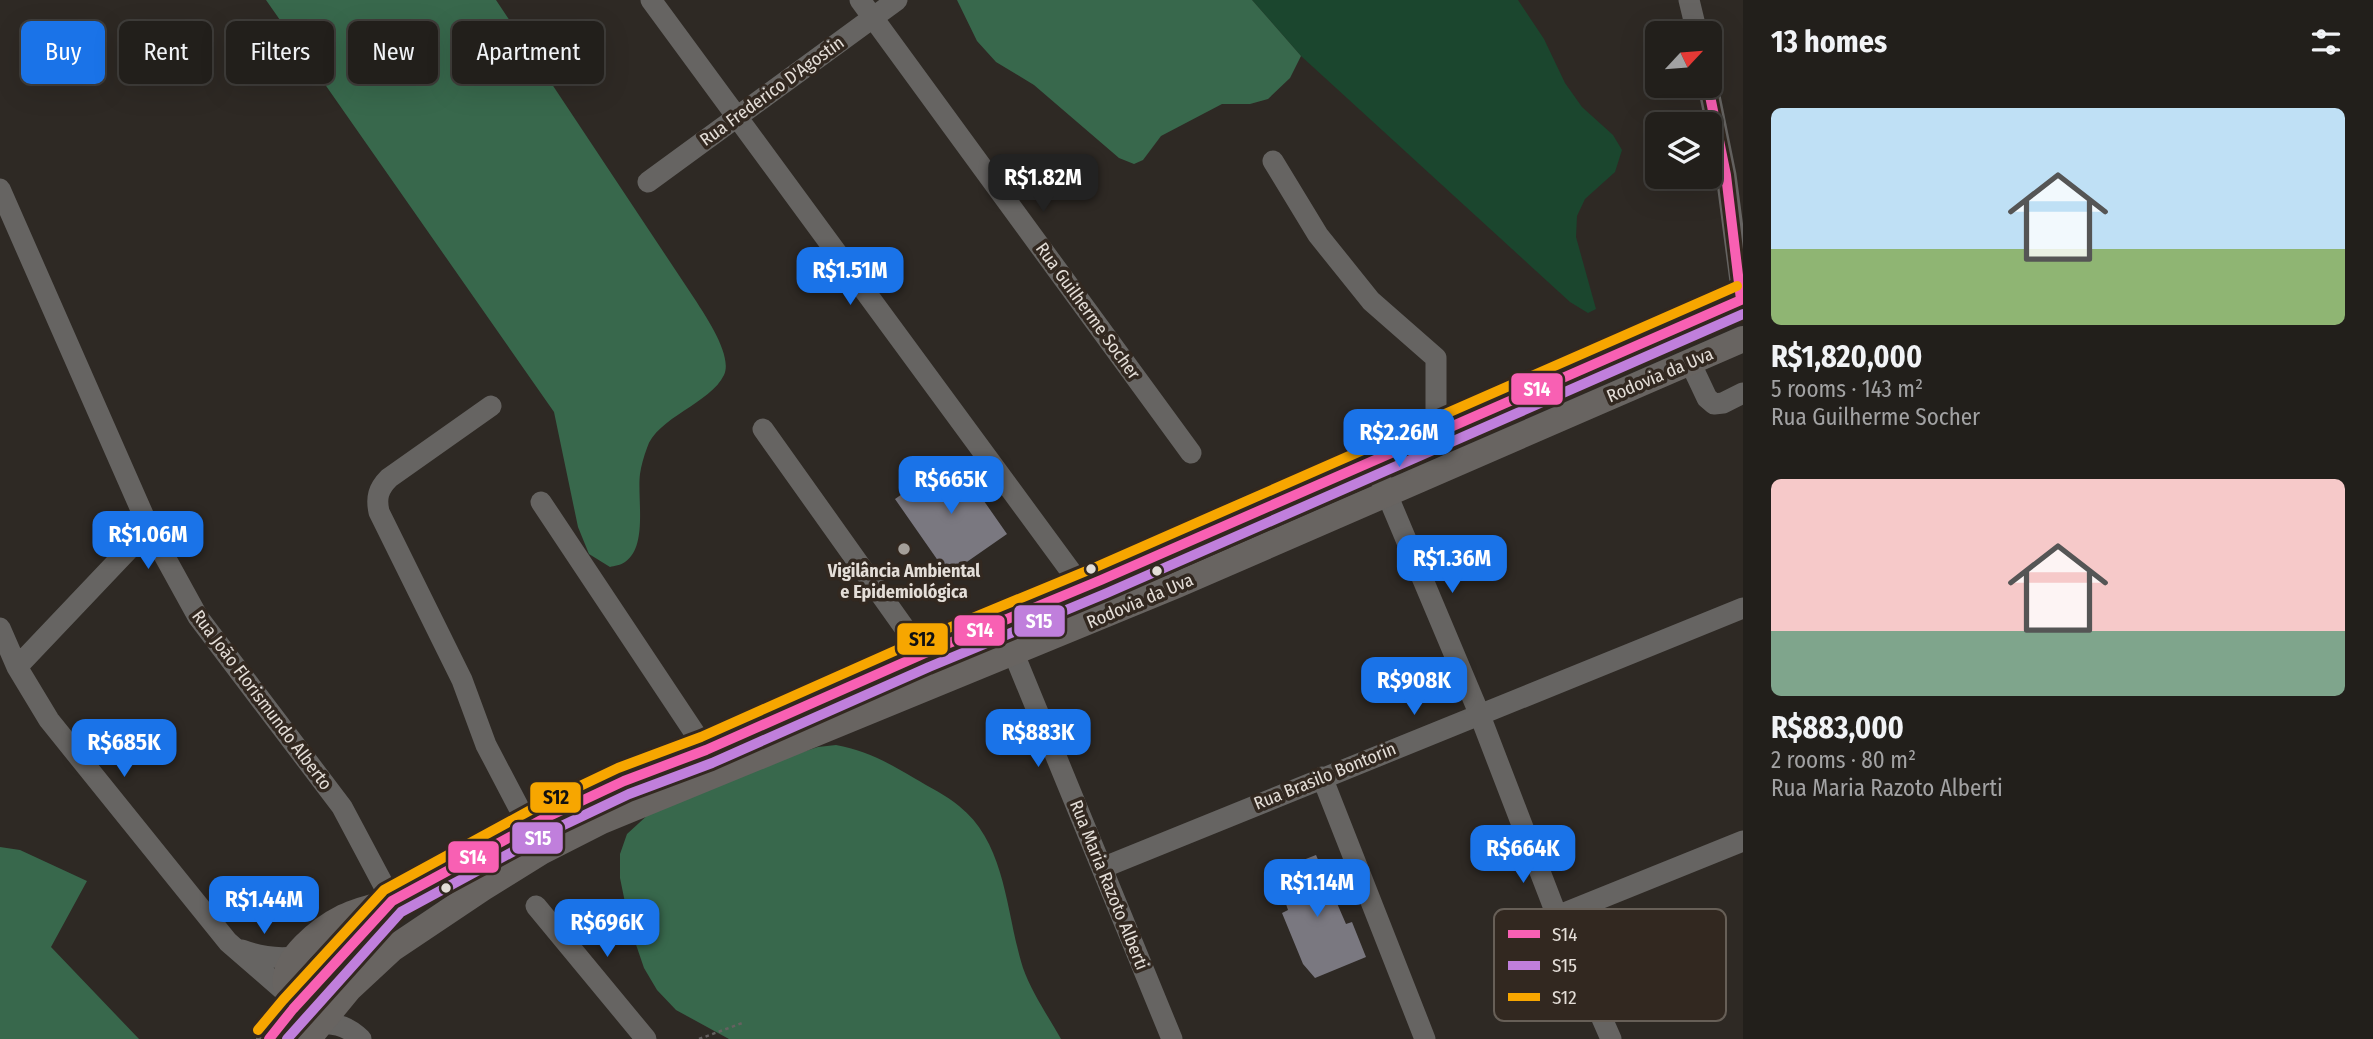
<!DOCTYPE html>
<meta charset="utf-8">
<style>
:root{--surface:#221f1b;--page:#2e2c28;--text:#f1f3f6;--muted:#a2a2a3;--line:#3f3d3a;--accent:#1a73e8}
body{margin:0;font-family:"Fira Sans Condensed",sans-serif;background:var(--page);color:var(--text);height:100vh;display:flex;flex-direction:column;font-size:26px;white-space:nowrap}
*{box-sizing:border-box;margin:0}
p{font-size:23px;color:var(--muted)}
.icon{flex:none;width:38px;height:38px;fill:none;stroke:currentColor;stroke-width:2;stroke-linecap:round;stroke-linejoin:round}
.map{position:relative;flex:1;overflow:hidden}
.drawer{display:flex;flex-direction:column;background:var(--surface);width:630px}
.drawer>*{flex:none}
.top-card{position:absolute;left:21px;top:21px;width:665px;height:63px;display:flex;gap:14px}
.needle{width:46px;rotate:64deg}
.controls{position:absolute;left:1645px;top:21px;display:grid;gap:14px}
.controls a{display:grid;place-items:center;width:77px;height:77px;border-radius:10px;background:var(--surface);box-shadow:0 7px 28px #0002,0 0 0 2px var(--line);font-size:35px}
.price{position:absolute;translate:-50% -60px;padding:0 16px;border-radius:14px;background:var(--accent);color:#fff;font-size:23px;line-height:46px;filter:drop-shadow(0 2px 4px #0008)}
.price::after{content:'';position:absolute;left:50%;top:42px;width:21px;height:16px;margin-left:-10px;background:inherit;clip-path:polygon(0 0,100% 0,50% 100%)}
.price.active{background:#222;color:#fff}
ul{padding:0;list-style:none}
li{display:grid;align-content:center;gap:14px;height:371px;padding:0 28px}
li span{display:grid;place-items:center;height:217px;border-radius:10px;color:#555}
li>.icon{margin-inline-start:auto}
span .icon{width:126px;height:126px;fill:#fffc;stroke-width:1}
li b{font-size:30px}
h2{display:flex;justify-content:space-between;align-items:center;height:84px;padding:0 28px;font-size:30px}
.chip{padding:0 24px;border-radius:10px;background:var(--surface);box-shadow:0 7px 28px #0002,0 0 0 2px var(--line);font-size:24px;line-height:63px}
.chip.active{background:var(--accent);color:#fff}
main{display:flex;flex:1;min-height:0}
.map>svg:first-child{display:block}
.green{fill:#1b462e}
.forest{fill:#38684c}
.building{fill:#7a7880}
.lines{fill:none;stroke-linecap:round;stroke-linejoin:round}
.path{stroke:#656160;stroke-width:2.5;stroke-dasharray:3.5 3.5;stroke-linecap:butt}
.minor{stroke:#666462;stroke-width:21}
.major{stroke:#686461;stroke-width:26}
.bus-1-casing{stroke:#322820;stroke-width:16}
.bus-2-casing{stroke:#322820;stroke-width:16}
.bus-3-casing{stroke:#322820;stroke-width:16}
.bus-1{stroke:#f860b3;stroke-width:10}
.bus-2{stroke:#c07fdc;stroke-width:10}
.bus-3{stroke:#f7a600;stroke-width:10}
.poi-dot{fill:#a49f99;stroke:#322820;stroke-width:2.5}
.bus-dot{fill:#e4ded8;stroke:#322820;stroke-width:2.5}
.labels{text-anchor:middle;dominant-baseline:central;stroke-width:7;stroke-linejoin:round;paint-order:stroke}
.street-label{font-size:18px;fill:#e4ded8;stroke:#322820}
.poi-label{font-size:18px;font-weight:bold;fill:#e4ded8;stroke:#322820}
.key{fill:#322820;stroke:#675f57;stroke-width:2}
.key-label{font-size:19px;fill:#e4ded8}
.line-badge{stroke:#322820;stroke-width:2.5}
.badge-label{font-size:19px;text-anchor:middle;font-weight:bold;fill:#fff}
.pale-badge-label{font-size:19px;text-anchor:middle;font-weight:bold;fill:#111}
</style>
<main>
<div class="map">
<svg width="1743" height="1039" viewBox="0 0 1743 1039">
<rect width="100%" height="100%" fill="#2e2924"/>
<path class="green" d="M1252 0H1518L1544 39 1565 83 1582 107 1613 135 1622 150 1615 172 1585 199 1577 216 1576 237 1596 309 1588 313 1570 302 1301 56Z"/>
<path class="forest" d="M266 0H496L696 301C706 317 733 356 724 375 711 403 656 418 647 448 644 456 641 466 640 474 637 498 648 547 625 562 621 565 614 566 610 567L589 554 578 527 554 412Z
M957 0H1252L1301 56 1290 78 1268 99 1250 104H1222L1161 136 1143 160 1134 164 1119 158 1034 85 996 62 977 41Z
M836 745C865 750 889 763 914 778 929 787 946 795 959 806 1007 844 1006 915 1023 968 1032 993 1048 1016 1061 1039H729L676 1010 657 990 644 968 630 927 620 878V854L627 834 651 812 781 759 818 747Z
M0 847 20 850 87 881 51 947 139 1039H0Z"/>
<path class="building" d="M954 458 1007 534 948 575 895 499Z
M1316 855 1346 924 1352 922 1366 957 1315 978 1303 964 1282 913 1288 910 1275 871Z"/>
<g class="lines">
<path class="path" d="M699 1039 745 1022"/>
<path class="minor" d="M651 0 1083 588
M860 0 1191 453
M1689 0 1697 33
M1708 86 1726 175 1743 304
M1273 161 1318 235 1371 301 1436 358V433
M648 182 897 0
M0 189 149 528 198 617 342 807 392 901
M1690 362 1707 398 1714 404 1723 403 1743 393
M491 406 389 478C378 489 376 498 379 512L462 680 486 745 529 827
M763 429 923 654
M1373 461 1479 713 1557 916 1611 1039
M541 502 706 750
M0 628 17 667 49 720 228 942 321 1023C339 1024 348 1027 361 1039
M1014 654 1172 1039
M17 667 149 528
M1322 777 1425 1039
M1102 868 1743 608
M536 906 646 1039
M1557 916 1743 841
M242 950C260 957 275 959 294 957"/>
<path class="major" d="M298 1004C294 998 287 993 286 986 281 959 322 928 344 917 358 910 375 906 391 902
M269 1039 293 1009 392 901 431 878 545 818 624 781 706 750 923 654 1101 580 1743 299
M308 1039 349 989 392 949 483 888 541 852 602 821 1177 585 1743 339"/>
<defs>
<path id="bus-1" d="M1708 86 1726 175 1741 300
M269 1039 293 1009 392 901 545 818 624 781 706 750 923 654 1101 580 1743 299"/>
<path id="bus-2" d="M287 1039 401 912 551 831 629 794 712 763 929 667 1107 593 1743 314"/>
<path id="bus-3" d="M258 1030 283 1000 384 890 538 806 618 768 701 737 917 641 1096 567 1737 286"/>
</defs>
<use href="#bus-1" class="bus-1-casing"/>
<use href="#bus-2" class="bus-2-casing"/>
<use href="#bus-3" class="bus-3-casing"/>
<use href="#bus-1" class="bus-1"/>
<use href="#bus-2" class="bus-2"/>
<use href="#bus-3" class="bus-3"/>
</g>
<circle class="poi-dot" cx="904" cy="549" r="7"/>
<g class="bus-dot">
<circle cx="1091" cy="569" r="6"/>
<circle cx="1157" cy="571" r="6"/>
<circle cx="446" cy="888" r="6"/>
</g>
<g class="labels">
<g class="street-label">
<text transform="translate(772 91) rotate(-36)">Rua Frederico D'Agostin</text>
<text transform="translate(1088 311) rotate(54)">Rua Guilherme Socher</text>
<text transform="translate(1660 375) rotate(-23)">Rodovia da Uva</text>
<text transform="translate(1140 601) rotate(-23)">Rodovia da Uva</text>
<text transform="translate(262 700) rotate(53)">Rua João Florismundo Alberto</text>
<text transform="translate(1325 776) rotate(-22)">Rua Brasilo Bontorin</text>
<text transform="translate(1109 885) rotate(68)">Rua Maria Razoto Alberti</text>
</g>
<g class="poi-label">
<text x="904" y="571">Vigilância Ambiental<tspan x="904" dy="21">e Epidemiológica</tspan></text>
</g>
</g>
<rect x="1494" y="909" width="232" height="112" rx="10" class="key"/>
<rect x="1508" y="930" width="32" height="8" fill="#f860b3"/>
<rect x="1508" y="961" width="32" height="9" fill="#c07fdc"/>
<rect x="1508" y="993" width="32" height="8" fill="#f7a600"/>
<g class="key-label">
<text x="1552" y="941">S14</text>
<text x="1552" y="972">S15</text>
<text x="1552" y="1004">S12</text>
</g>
<g class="line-badge">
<rect x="1510" y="372" width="54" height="34" rx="7" fill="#f860b3"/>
<rect x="1013" y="604" width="53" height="34" rx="7" fill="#c07fdc"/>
<rect x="953" y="614" width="53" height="33" rx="7" fill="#f860b3"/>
<rect x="896" y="622" width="53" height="34" rx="7" fill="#f7a600"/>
<rect x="529" y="781" width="53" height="33" rx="7" fill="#f7a600"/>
<rect x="511" y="821" width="53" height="34" rx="7" fill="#c07fdc"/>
<rect x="447" y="840" width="53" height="34" rx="7" fill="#f860b3"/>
</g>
<g class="badge-label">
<text x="1537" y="396">S14</text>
<text x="1039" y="628">S15</text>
<text x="980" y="637">S14</text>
<text x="538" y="845">S15</text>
<text x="473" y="864">S14</text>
</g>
<g class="pale-badge-label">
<text x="922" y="646">S12</text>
<text x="556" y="804">S12</text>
</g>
</svg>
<div class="controls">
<a><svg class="needle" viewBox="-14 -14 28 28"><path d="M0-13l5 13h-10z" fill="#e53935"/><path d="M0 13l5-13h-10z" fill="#a2a2a3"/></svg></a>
<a><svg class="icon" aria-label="layers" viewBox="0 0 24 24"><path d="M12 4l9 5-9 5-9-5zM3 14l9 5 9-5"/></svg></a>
</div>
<b class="price active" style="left:1043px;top:214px">R$1.82M</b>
<b class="price" style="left:850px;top:307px">R$1.51M</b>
<b class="price" style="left:1399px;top:469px">R$2.26M</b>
<b class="price" style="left:951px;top:516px">R$665K</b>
<b class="price" style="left:148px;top:571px">R$1.06M</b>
<b class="price" style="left:1452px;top:595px">R$1.36M</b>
<b class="price" style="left:1414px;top:717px">R$908K</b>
<b class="price" style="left:1038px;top:769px">R$883K</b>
<b class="price" style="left:124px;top:779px">R$685K</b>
<b class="price" style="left:1523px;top:885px">R$664K</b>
<b class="price" style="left:1317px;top:919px">R$1.14M</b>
<b class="price" style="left:264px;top:936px">R$1.44M</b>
<b class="price" style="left:607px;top:959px">R$696K</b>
<div class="top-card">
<a class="chip active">Buy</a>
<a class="chip">Rent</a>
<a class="chip">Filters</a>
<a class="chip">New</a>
<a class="chip">Apartment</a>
</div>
</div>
<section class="drawer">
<h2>13 homes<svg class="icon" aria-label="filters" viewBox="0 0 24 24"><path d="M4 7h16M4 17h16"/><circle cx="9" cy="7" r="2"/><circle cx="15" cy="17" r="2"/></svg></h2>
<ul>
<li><span style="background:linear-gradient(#bfe0f5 65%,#8fb573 0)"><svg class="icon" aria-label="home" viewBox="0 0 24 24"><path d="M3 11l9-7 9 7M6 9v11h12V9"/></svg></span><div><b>R$1,820,000</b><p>5 rooms · 143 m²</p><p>Rua Guilherme Socher</p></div></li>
<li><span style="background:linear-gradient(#f6c9c9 70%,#7fa58c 0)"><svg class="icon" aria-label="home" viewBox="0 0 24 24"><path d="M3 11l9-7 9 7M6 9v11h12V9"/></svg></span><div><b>R$883,000</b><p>2 rooms · 80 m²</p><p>Rua Maria Razoto Alberti</p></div></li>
</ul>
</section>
</main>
